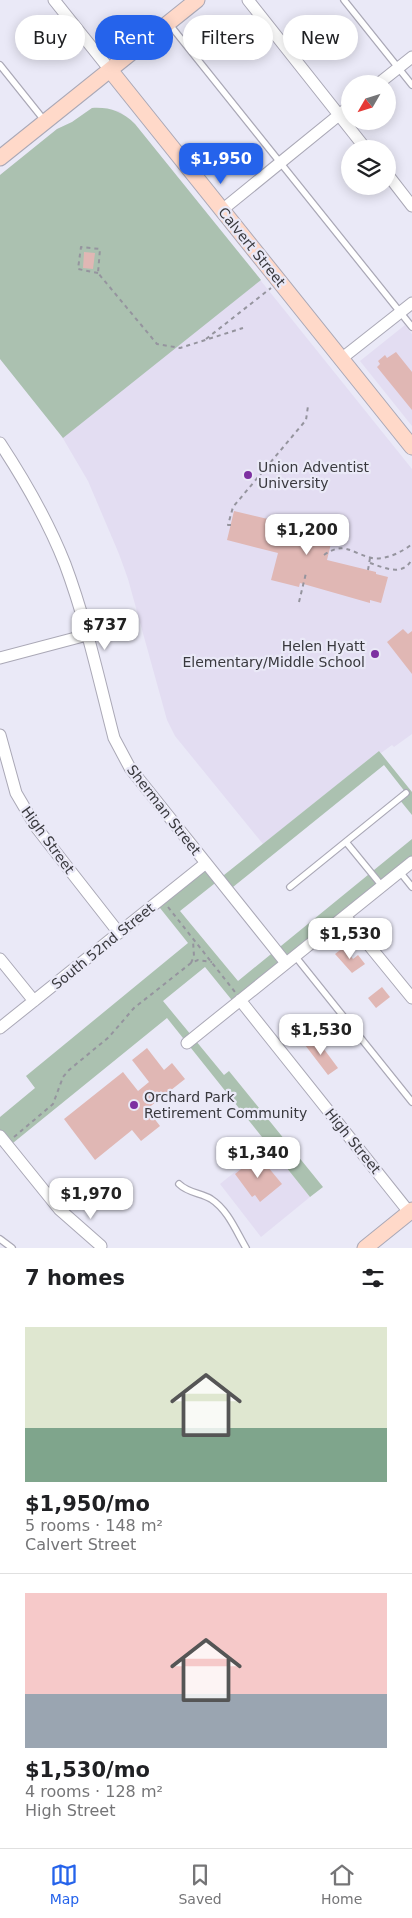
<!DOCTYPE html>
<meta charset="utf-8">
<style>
:root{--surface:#fff;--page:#f6f6f6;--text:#202124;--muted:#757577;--line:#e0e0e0;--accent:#2563eb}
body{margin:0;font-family:"DejaVu Sans",sans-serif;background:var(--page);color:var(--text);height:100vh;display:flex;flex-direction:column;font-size:19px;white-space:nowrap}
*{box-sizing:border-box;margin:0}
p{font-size:16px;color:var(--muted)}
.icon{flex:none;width:28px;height:28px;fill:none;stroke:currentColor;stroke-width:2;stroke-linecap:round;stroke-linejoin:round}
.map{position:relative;height:1248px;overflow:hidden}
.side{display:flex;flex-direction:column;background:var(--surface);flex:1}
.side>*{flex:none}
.banner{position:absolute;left:15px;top:15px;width:382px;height:45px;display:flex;gap:10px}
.needle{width:32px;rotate:231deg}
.fabs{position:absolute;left:341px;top:75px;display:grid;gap:10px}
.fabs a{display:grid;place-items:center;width:55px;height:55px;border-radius:50%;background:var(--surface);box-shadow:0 2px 12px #0003;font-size:25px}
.price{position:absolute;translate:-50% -42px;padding:0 11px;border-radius:10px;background:#fff;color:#222;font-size:16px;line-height:32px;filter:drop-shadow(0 1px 2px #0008)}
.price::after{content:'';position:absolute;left:50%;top:30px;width:15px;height:11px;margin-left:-8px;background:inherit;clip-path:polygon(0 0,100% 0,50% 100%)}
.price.active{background:var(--accent);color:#fff}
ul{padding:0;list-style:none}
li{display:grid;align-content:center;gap:10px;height:265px;padding:0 25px}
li+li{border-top:1px solid var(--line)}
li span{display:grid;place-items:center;height:155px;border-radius:0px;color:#555}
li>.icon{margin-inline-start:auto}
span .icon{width:90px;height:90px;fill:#fffc;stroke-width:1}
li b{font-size:21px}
h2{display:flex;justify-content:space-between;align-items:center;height:60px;padding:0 25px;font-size:21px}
.tag{padding:0 18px;border-radius:22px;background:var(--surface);box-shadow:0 2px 12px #0003;font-size:18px;line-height:45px}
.tag.active{background:var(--accent);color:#fff}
.dock{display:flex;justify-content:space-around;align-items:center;height:70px;border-top:1px solid var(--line);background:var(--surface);font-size:14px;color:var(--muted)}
.dock a{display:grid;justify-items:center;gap:2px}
.dock .active{color:var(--accent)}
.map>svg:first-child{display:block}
.education{fill:#e3ddf2}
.green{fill:#abc1b0}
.building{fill:#e0b7b4}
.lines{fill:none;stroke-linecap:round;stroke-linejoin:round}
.lane-casing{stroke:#aaa8b6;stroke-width:8}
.street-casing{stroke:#aaa8b6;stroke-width:13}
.secondary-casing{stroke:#aaa8b6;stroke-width:17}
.path{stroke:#95949e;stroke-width:2;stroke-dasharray:4 4;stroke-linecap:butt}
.lane{stroke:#fff;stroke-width:5.5}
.street{stroke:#fff;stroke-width:11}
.secondary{stroke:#ffd9c9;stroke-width:15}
.poi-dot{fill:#7d30a1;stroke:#eae9f7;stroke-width:2}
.labels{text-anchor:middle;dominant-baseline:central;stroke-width:4.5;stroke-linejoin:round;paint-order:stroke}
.street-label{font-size:14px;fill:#39393e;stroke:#eae9f7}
.poi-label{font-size:14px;fill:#39393e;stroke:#eae9f7;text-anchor:start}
</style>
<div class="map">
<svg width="412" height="1248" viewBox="0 0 412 1248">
<rect width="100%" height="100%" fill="#eae9f7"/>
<path class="education" d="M92 108H100L119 111 135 124 412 469V734L394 747 392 745 381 753 379 751 263 844 175 736 167 720 128 579 119 554 88 481 61 435 0 359V175L57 129 72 122Z
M405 325 412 334V426L360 361Z
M268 1145 310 1197 261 1237 220 1184Z"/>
<path class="green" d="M92 108C109 107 122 111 135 124L261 280 63 438 0 359V175L57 129 72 122Z
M379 751 412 792V815L399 799 406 793 384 765 228 891 219 880 180 911 238 981 412 839V862L235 1004 205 967 163 1001 224 1075 229 1071 323 1187 310 1197 167 1018 8 1147 0 1136V1117L35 1088 26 1076 188 943 156 903 206 863 219 879Z"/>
<path class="building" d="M84 252 95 253 93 269 83 268Z
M396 352 412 372V410L377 367 380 364 378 361 385 355 387 358Z
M234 511 306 528 309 516 336 523 327 560 376 572V574L388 577 381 603 370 600V603L300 583 299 587 271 580 278 553 227 540Z
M403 629 408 634 412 631V674L387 642Z
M344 947 353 959 358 955 365 964 352 973 335 954Z
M382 987 390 997 376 1008 368 998Z
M315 1037 338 1068 328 1075 305 1045Z
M147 1048 164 1070 172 1063 185 1079 147 1109 160 1126 141 1141 132 1130 95 1160 64 1119 123 1072 138 1091 149 1082 132 1060Z
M258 1155 282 1184 260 1202 255 1195 252 1197 235 1174Z"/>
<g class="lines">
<defs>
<path id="lane" d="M344 0 412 85
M170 25 412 327
M0 65 44 120
M346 842 382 886
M400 872 412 887
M290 887 406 793
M295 956 412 1102
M179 1184C188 1193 201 1193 211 1199 228 1210 236 1231 246 1248
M0 1239 12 1248"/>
<path id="street" d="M54 0 110 70
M248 0 366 149
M378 84 412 57
M388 175 412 206
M222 210 350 106
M341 359 412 303
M0 443C25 481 48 521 65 564 86 620 99 680 114 738L130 768 286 963
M0 658 87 635
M0 735 16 793 36 827 119 933
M345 916 412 998
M0 959 34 1001
M240 1000 409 1212
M0 1028 206 863
M187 1043 412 862
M0 1136 59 1209 101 1246"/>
<path id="secondary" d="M110 70 412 447
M0 158 197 0
M365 1248 412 1210"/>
</defs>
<use href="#lane" class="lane-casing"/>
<use href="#street" class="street-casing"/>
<use href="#secondary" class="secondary-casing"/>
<path class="path" d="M98 273 78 269 81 247 100 249 98 273 157 344 180 348 243 328
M206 339 271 288
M231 525H228L233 507 306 420 308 406
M324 555C343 542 349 551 368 557 382 562 401 553 412 544
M370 563C385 568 403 577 412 559
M368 570 370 558
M299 602 306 573
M168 907 235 992
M191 963 194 956 193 941
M14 1137 53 1104 63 1077 69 1070 109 1037 134 1008 191 963 198 960 212 962"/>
<use href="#lane" class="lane"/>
<use href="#street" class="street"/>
<use href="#secondary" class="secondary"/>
</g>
<g class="poi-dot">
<circle cx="248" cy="475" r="5"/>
<circle cx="375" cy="654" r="5"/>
<circle cx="134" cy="1105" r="5"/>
</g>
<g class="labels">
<g class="street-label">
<text transform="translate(252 247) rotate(51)">Calvert Street</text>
<text transform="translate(164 810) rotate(52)">Sherman Street</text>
<text transform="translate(48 840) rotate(54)">High Street</text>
<text transform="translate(103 946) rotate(-39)">South 52nd Street</text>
<text transform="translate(353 1141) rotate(51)">High Street</text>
</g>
<g class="poi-label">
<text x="258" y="467">Union Adventist<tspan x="258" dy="16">University</tspan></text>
<text x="365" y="646" text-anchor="end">Helen Hyatt<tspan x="365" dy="16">Elementary/Middle School</tspan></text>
<text x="144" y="1097">Orchard Park<tspan x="144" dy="16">Retirement Community</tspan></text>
</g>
</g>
</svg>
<div class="fabs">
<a><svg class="needle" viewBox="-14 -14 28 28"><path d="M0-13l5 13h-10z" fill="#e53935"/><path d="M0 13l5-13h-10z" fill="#757577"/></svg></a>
<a><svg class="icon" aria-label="layers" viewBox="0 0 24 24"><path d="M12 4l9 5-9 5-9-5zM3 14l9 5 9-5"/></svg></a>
</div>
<b class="price active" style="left:221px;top:185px">$1,950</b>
<b class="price" style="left:307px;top:556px">$1,200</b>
<b class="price" style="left:105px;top:651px">$737</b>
<b class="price" style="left:350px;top:960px">$1,530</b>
<b class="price" style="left:321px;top:1056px">$1,530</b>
<b class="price" style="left:258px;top:1179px">$1,340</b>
<b class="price" style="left:91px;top:1220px">$1,970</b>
<div class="banner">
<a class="tag">Buy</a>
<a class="tag active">Rent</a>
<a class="tag">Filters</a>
<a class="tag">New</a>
</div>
</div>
<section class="side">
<h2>7 homes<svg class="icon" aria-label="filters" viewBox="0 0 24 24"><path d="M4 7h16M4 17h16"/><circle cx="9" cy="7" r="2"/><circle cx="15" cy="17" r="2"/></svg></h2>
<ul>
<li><span style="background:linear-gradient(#dfe7d0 65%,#7fa58c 0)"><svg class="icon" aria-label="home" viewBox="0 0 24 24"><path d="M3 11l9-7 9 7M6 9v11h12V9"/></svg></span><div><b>$1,950/mo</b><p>5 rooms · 148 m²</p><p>Calvert Street</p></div></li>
<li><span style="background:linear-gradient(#f6c9c9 65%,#9aa5b1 0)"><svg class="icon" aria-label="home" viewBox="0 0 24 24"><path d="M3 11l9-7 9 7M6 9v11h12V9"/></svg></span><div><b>$1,530/mo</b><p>4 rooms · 128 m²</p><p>High Street</p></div></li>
</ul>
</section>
<nav class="dock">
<a class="active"><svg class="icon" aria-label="map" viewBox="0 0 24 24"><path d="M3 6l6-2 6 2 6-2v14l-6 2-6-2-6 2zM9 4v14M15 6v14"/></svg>Map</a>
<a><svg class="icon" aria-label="saved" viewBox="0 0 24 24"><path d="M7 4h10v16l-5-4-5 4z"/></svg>Saved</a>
<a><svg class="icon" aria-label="home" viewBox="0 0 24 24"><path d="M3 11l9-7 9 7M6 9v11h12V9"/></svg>Home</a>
</nav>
